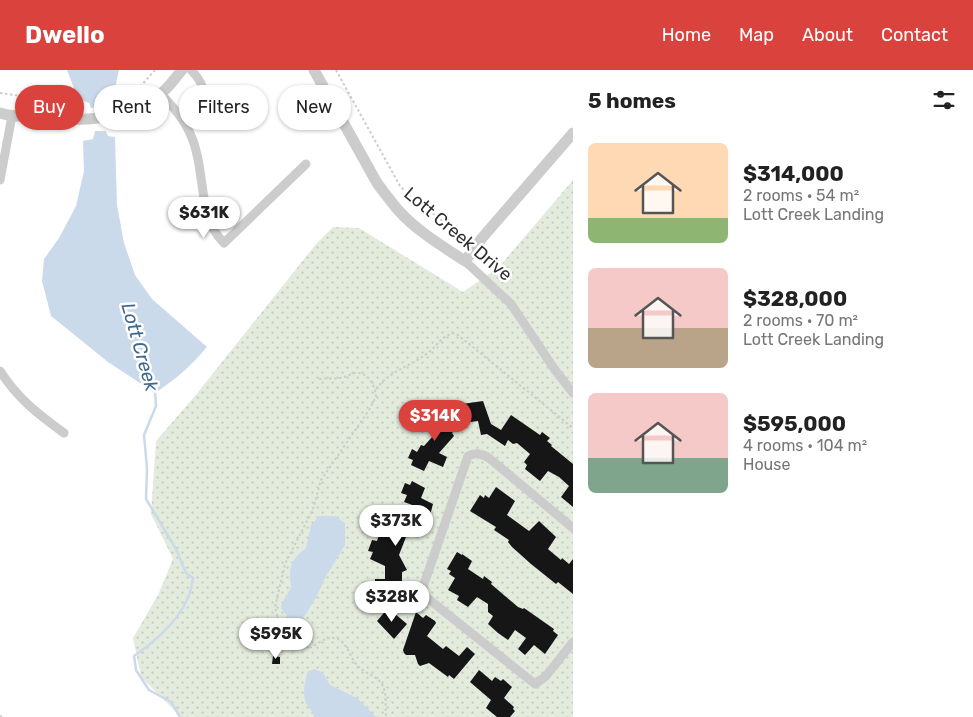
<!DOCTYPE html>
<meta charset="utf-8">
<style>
:root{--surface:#fff;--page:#f6f6f6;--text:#222;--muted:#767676;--accent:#da423d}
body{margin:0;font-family:Rubik,sans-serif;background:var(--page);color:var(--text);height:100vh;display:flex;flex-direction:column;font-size:19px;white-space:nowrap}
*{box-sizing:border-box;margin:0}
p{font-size:16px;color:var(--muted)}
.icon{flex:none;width:28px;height:28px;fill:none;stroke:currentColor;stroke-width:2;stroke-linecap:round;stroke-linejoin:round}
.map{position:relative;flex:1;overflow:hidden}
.drawer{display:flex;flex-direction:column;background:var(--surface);width:400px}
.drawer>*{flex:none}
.hud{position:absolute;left:15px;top:15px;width:475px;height:45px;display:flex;gap:10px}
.price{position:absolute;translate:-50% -42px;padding:0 11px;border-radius:18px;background:#fff;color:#222;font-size:16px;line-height:32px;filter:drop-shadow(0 1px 2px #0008)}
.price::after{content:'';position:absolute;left:50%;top:30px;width:15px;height:11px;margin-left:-8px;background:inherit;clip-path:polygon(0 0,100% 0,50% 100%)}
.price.selected{background:var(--accent);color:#fff}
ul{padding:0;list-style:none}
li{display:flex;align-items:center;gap:15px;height:125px;padding:0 15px}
li span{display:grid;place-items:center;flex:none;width:140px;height:100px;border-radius:8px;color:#555}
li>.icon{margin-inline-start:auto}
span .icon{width:60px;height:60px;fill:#fffc;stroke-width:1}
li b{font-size:21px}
h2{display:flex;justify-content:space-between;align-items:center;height:60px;padding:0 15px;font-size:21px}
.tag{padding:0 18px;border-radius:22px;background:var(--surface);box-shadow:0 1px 4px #0004;font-size:18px;line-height:45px}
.tag.selected{background:var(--accent);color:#fff}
header{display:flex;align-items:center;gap:30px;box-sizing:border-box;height:70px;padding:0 25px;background:var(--accent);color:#fff}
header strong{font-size:24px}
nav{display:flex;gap:28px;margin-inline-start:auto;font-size:18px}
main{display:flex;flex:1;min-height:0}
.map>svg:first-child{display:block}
.grass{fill:url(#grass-dots)}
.water{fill:#cbdaea}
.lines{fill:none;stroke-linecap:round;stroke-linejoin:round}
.stream{stroke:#cbdaea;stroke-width:2.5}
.building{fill:#161616}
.path{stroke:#ccc;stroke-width:2;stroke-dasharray:2.5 2.5;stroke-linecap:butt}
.minor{stroke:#ccc;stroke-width:9}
.tertiary{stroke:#ccc;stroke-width:11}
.labels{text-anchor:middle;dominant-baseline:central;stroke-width:5;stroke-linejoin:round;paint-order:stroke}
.street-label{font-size:18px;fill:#2f2f2f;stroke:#fff}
.water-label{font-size:19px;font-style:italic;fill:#42678c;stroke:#fff}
</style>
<header>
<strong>Dwello</strong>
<nav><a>Home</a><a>Map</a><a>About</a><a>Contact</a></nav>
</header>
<main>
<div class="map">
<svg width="573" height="647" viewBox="0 0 573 647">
<defs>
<pattern id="grass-dots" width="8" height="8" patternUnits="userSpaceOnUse" patternTransform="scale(1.25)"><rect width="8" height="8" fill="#e3ebdd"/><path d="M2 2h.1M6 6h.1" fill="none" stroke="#c3cabe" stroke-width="1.8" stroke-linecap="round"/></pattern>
</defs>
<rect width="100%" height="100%" fill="#fff"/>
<path class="grass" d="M573 110V647H181L141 607 133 568 158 525 173 489 151 444 156 371 195 326 316 174 333 157 359 158 463 222 499 197Z"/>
<path class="water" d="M67 0H119L114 23 104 32V35L91 38 89 33 78 29Z
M95 61H106L108 66 115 67 117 135 124 173 135 205 152 229 207 277C192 295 175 310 155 323L108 292 51 246 42 211 44 189 59 168 76 136 84 101 83 71 93 69Z
M319 446H335L345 453V475L325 508 317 526 299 555H294L281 538C282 529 289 524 291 516 291 515 290 509 290 508 289 494 295 486 306 478L311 455Z
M315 599 323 603 330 615 357 628 376 647H314C313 640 309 639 306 633 302 625 305 610 308 601Z"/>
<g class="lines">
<path class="stream" d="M155 321 156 336 144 365 147 398 146 429 176 479 186 503 193 508C190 542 160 568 134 586L136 600 149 620 171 632 180 647"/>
</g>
<path class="building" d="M483 331 491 354 501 360 511 345 540 365 542 362 550 368 547 371 552 375 551 376 573 394V437L561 427 569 416 559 407 548 401 540 411 525 399 527 395 524 392 530 384 517 373 513 374 508 370 505 376 487 364 481 365 478 351 463 353 460 337H463L462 334Z
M446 341 460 354 452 363 454 366 439 383 447 387 443 397 429 391 424 401 411 395 413 390 408 388 412 379 417 382 421 375 424 376 433 366 425 359 440 343 442 346Z
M412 411 425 418 421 428 433 434 427 457 422 456V458L414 455 411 464 410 463 408 467H406L399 485 407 500 402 502V518H387V536H364V512L375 511V509H385V496L370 489 373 482 368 481 372 470 377 471 379 465 386 467 393 444 409 450 415 436 404 432 407 425 401 423 405 413 410 415Z
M496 417 515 431 507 445 529 461 539 451 556 467 548 479 549 480 561 490 562 488 569 494 573 489V524L558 512 556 514 531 494 512 477 508 472 509 470 494 460 496 457 470 441 480 425 484 428 485 425 489 428Z
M457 482 462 485V484L472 491 468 499 483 509 484 506 492 512 491 514 518 537 523 539 524 538 554 559 553 561 558 565 545 584 534 575 525 585 518 579 526 568 515 560 508 570 498 563 488 554 493 546 488 542V534L477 527 468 537 457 530 459 526 448 520 455 508 449 504 451 501 447 499Z
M388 538 407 554 394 569 377 551Z
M416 542 423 548 426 545 435 551 436 553 427 566 443 579 446 576 459 586 467 577 475 584 454 609 449 605 448 607 429 593 420 596 418 594 415 585H406L404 583 403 580Z
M273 586 280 587V594H272Z
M479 600 492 611 495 607 501 611 503 609 512 617 504 628 514 637 513 639 515 641 510 647H497L486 638 491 630 470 612Z"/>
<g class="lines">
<path class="path" d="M336 0 400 116 410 126 448 155 451 162 449 170
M0 23 42 29 59 39
M130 28 155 0
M319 309C326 308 333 309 339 308 345 308 349 304 355 303 368 301 375 316 376 327L369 340 321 410 313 439 285 494 275 537 277 545 280 555 285 561 292 563 309 578C317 575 326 566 334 568 346 569 350 587 356 594 364 604 378 605 383 616 387 625 385 637 386 647
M376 319C391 300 407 298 425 285 436 278 440 267 453 263L458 265 573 358
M0 646 2 647"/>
<path class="minor" d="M161 24C174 38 185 50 192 68 206 101 197 147 224 173L306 94
M181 45C200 26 213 23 191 0
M0 110 12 46
M465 191 511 234 555 300 573 323
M0 301C18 329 38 344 64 363
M573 458 489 388C482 384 476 382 468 386L421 523 535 614 546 606 573 572"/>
<path class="tertiary" d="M314 0 377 113C384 122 391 132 399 141 417 161 442 176 465 191L482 168 573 63
M0 43C14 47 27 47 41 48 83 52 123 50 159 25 168 19 175 8 182 0"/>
</g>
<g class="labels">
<g class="street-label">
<text transform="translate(458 164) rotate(40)">Lott Creek Drive</text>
</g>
<g class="water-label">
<text transform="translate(140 277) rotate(74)">Lott Creek</text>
</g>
</g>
</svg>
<b class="price" style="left:204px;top:169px">$631K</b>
<b class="price selected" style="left:435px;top:372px">$314K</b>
<b class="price" style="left:396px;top:477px">$373K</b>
<b class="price" style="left:392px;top:553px">$328K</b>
<b class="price" style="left:276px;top:590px">$595K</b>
<div class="hud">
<a class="tag selected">Buy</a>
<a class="tag">Rent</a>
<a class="tag">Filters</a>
<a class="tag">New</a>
</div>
</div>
<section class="drawer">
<h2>5 homes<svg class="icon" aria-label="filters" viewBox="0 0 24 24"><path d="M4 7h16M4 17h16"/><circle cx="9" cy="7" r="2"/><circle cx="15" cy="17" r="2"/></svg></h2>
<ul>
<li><span style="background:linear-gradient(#ffd9b3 75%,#8fb573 0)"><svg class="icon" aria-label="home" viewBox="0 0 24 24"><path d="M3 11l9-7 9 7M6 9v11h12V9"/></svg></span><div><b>$314,000</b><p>2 rooms · 54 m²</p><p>Lott Creek Landing</p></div></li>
<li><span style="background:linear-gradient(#f6c9c9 60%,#b9a48a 0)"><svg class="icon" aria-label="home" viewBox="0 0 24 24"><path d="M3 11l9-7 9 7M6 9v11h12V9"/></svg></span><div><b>$328,000</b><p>2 rooms · 70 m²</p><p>Lott Creek Landing</p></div></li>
<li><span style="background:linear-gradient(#f6c9c9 65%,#7fa58c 0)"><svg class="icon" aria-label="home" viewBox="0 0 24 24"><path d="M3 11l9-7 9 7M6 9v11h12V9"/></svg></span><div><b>$595,000</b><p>4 rooms · 104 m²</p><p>House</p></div></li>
</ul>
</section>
</main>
